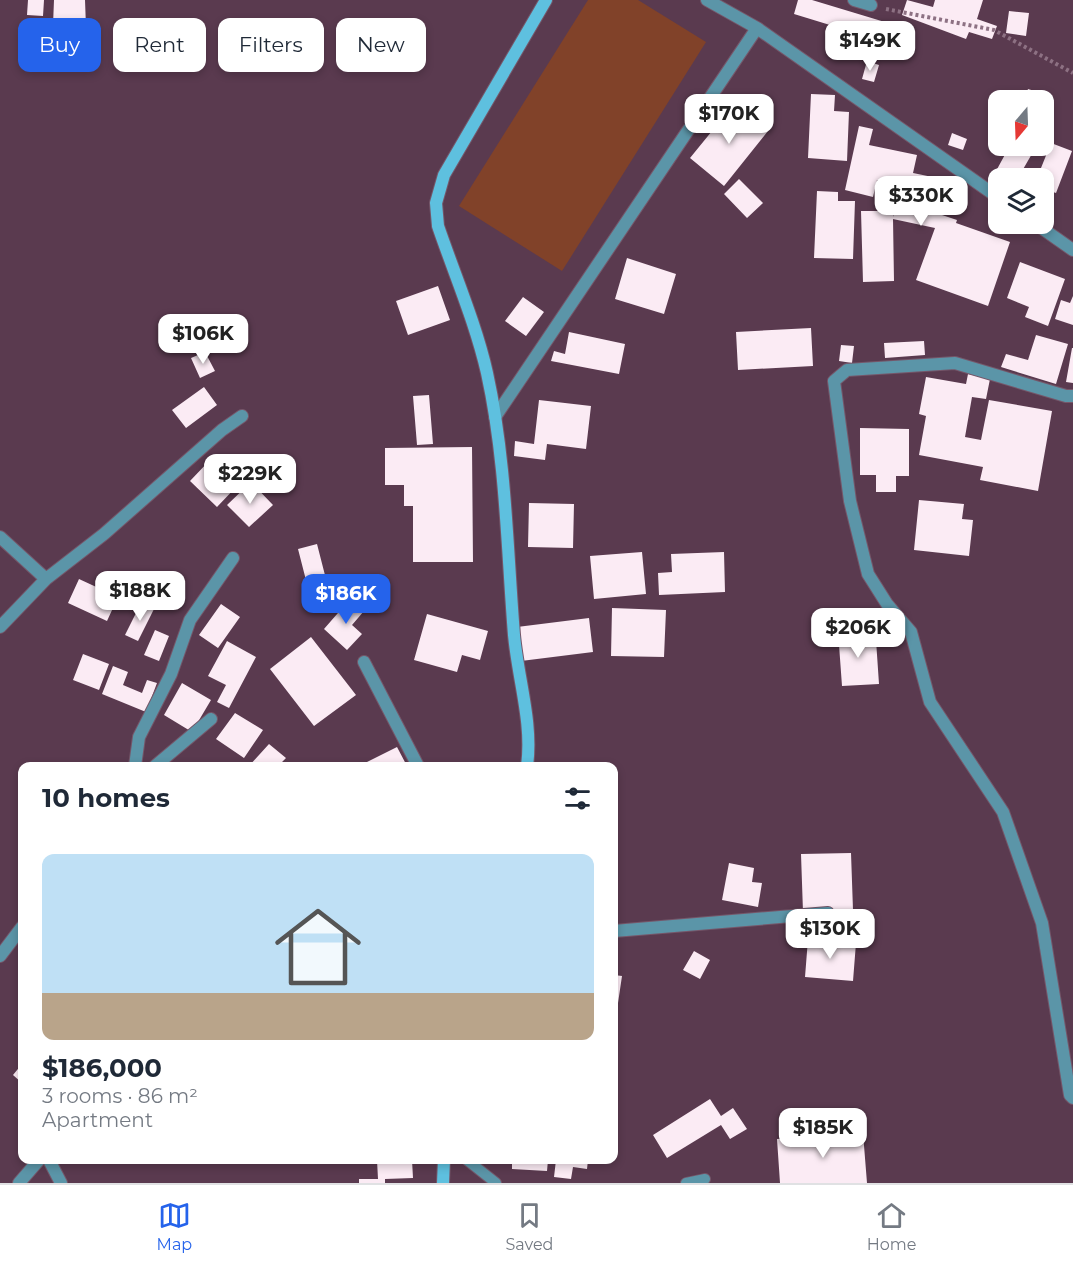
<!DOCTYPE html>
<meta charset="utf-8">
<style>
:root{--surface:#fff;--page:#f2f2f3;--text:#1f2937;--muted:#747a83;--line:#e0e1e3;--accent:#2563eb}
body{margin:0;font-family:Montserrat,sans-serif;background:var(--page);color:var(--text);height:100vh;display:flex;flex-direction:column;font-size:22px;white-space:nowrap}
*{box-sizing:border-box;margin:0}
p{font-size:20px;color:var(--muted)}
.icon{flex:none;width:33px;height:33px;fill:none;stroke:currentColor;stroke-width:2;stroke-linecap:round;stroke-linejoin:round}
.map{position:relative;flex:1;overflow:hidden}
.sheet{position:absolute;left:18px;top:762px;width:600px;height:402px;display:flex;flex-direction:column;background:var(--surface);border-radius:12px;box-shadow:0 3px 9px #0003}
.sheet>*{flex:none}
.guide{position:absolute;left:18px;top:18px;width:600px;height:54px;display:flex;gap:12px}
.needle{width:39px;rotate:199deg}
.controls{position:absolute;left:988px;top:90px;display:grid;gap:12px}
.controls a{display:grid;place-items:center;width:66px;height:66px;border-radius:12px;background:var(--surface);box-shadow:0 3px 9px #0003;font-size:30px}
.price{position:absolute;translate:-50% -51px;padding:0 14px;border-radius:12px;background:#fff;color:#222;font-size:20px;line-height:39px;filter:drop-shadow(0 2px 3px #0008)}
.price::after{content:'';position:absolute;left:50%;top:36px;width:18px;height:14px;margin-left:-9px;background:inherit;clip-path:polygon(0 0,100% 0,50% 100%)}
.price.on{background:var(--accent);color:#fff}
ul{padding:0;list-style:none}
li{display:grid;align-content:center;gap:12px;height:318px;padding:0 24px}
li+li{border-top:2px solid var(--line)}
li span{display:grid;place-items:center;height:186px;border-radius:12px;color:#555}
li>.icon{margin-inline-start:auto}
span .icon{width:108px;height:108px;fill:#fffc;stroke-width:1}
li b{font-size:26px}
h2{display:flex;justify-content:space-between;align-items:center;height:72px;padding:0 24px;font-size:26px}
.tag{padding:0 21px;border-radius:12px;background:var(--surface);box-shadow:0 3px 9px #0003;font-size:21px;line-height:54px}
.tag.on{background:var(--accent);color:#fff}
.dock{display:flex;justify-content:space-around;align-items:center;height:84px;border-top:2px solid var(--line);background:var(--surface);font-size:16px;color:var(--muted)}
.dock a{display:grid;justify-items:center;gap:3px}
.dock .on{color:var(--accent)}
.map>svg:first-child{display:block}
.garden{fill:#814229}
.building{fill:#fbebf4}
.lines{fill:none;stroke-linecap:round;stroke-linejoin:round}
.lane-casing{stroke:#75576a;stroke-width:12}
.street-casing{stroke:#75576a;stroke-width:14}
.secondary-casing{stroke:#75576a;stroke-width:14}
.path{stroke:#8d7183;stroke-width:4;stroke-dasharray:3 3;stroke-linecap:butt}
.lane{stroke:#5b95a8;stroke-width:10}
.street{stroke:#5b95a8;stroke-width:12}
.secondary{stroke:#5ec0df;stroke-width:12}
</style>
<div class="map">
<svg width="1073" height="1183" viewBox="0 0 1073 1183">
<rect width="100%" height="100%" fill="#5a3a4f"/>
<path class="garden" d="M588 0H638L706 42 562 271 459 206Z"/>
<path class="building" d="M28 0H44L43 16 27 15Z
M54 0H85L86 27 53 25Z
M798 0H812L898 26 892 44 794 14Z
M907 0 933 7 935 0H983L977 19 997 26 992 39 969 32 966 39 902 15Z
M1009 11 1029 13 1026 36 1006 33Z
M867 61 879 65 874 82 862 79Z
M1028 89 1041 93 1038 100H1024Z
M811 94 835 95 834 111 849 112 847 161 808 158Z
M734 104 768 131 724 186 690 158Z
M859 126 873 129 869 145 917 155 913 173 947 180 939 214 957 220 956 223 1010 242 988 306 916 280 935 228 893 219 894 281 863 282 861 211H893V217L900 185 877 180 873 197 845 190Z
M952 133 967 139 963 150 948 145Z
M1051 143 1072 151 1056 193 1044 189V178H1037Z
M1001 146H1022L1033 152 1018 178H999V189L989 184 1008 149Z
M739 179 763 203 747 218 724 194Z
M817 191 838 192V201H855L853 259 814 258Z
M627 258 676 274 664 314 615 299Z
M1020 262 1065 279 1048 326 1025 317 1029 307 1007 298Z
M438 286 450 320 408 335 396 301Z
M1073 296V325L1055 319 1061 300 1070 303Z
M523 297 544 312 526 336 505 321Z
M811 328 813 366 738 370 736 332Z
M569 332 625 344 619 374 551 361 554 351 565 354Z
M1036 335 1068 344 1056 384 1001 367 1006 354 1028 360Z
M924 341 925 355 885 358 884 343Z
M841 345 854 346 852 363 839 361Z
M1072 348H1073V383L1066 382Z
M205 352 215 371 200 378 191 358Z
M968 374 990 379 986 399 972 397 965 437 981 440 989 400 1052 411 1038 491 980 480 983 467 919 455 926 416 919 414 926 377 966 384Z
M204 387 217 405 186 428 172 410Z
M429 395 433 444 417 445 413 396Z
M539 400 591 406 586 449 547 444 545 460 514 456 515 441 534 444Z
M860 428 909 429V476H896V492H876V475H860Z
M472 447 473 562H413V506H404V485H385V448Z
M210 460 237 486 217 507 190 481Z
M251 482 273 505 249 527 227 505Z
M919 500 964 504 962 519 973 520 969 556 914 550Z
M529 503 574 504 573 548 528 547Z
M317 544 327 583 308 588 298 549Z
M642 552 646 594 594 599 590 556Z
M724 552 725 592 659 595 658 573 672 572 671 554Z
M79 579 118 597 107 621 68 603Z
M351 598 364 611 352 625 362 634 347 650 324 629Z
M141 603 154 609 138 641 125 635Z
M221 604 240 617 218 648 199 635Z
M612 608 666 610 664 657 611 656Z
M427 614 488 631 480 660 462 655 457 672 414 660Z
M589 618 593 652 521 661 517 627Z
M862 629 863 640H876L879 684 842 686 838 631Z
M155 630 169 636 159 661 144 655Z
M311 637 356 695 314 726 270 669Z
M227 641 256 657 229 708 217 702 226 685 208 676Z
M83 654 109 664 99 690 73 680Z
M113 666 128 672 123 685 142 693 147 680 157 683 146 712 102 694Z
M182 683 211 700 192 732 164 715Z
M235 713 263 730 244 758 216 739Z
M269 744 286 758 278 766H249Z
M397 747 407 766H364L363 764Z
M851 853 853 910 803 912 801 854Z
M729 863 754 868 752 882 762 883 758 907 722 900Z
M808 939 856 943 853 981 805 977Z
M694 951 710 960 700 979 683 970Z
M614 975 622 976 618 1003 614 1002Z
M22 1064V1083L13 1075Z
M710 1099 721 1116 733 1108 747 1129 730 1139 721 1125 667 1158 653 1135Z
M863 1133 867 1183H780L777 1139Z
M377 1160H412L413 1178 385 1179V1183H359V1179H378Z
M512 1160H548L547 1171 512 1169Z
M556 1160H588L587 1169 573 1167 571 1179 554 1177Z"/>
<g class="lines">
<defs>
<path id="lane" d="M467 1160 496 1183
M686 1183 705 1179"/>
<path id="street" d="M854 0 871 5
M757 28 999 198
M1036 224 1073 250
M1073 396H1066L955 363 847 370 834 381 850 501 868 574 887 604 911 632 930 702 1003 812 1042 923 1070 1095 1073 1098
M495 417 757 28 707 0
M0 537 46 579
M0 627 46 579 104 534 222 430 242 416
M364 662 418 766
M135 766 139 737 171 674 190 620 233 558
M155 766 211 719
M614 931 828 913
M0 956 22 927
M49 1160 61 1183
M19 1183 39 1160"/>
<path id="secondary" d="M527 766C533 723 518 679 514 635 507 548 506 459 487 373 476 324 454 273 438 226L436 203 444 175 546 0
M443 1183 444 1160"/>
</defs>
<use href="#lane" class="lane-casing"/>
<use href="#street" class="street-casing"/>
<use href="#secondary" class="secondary-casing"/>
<path class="path" d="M886 9 994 30 1073 73"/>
<use href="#lane" class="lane"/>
<use href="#street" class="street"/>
<use href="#secondary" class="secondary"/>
</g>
</svg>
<div class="controls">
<a><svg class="needle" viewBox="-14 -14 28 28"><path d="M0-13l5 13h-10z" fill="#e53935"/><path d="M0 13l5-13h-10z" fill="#747a83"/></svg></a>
<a><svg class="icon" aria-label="layers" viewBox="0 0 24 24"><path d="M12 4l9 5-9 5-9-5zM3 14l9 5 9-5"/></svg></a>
</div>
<b class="price" style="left:870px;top:72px">$149K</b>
<b class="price" style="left:729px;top:145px">$170K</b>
<b class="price" style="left:921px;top:227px">$330K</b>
<b class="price" style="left:203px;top:365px">$106K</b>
<b class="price" style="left:250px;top:505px">$229K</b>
<b class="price" style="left:140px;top:622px">$188K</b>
<b class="price on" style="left:346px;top:625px">$186K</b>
<b class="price" style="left:858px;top:659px">$206K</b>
<b class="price" style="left:830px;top:960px">$130K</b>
<b class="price" style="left:823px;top:1159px">$185K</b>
<div class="guide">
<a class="tag on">Buy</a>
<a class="tag">Rent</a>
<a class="tag">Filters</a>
<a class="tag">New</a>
</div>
<section class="sheet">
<h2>10 homes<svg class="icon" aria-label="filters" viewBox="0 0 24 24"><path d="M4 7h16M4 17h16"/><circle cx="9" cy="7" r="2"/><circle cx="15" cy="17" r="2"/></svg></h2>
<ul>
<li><span style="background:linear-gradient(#bfe0f5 75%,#b9a48a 0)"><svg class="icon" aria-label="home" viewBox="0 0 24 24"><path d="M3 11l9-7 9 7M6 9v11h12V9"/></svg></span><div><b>$186,000</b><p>3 rooms · 86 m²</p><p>Apartment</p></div></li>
</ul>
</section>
</div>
<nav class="dock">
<a class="on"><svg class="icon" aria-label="map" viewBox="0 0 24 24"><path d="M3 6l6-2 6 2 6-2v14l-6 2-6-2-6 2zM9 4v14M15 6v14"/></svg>Map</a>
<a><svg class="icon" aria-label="saved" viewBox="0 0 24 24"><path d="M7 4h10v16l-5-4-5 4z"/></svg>Saved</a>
<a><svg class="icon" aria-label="home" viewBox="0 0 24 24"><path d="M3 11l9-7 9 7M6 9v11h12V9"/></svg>Home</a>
</nav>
